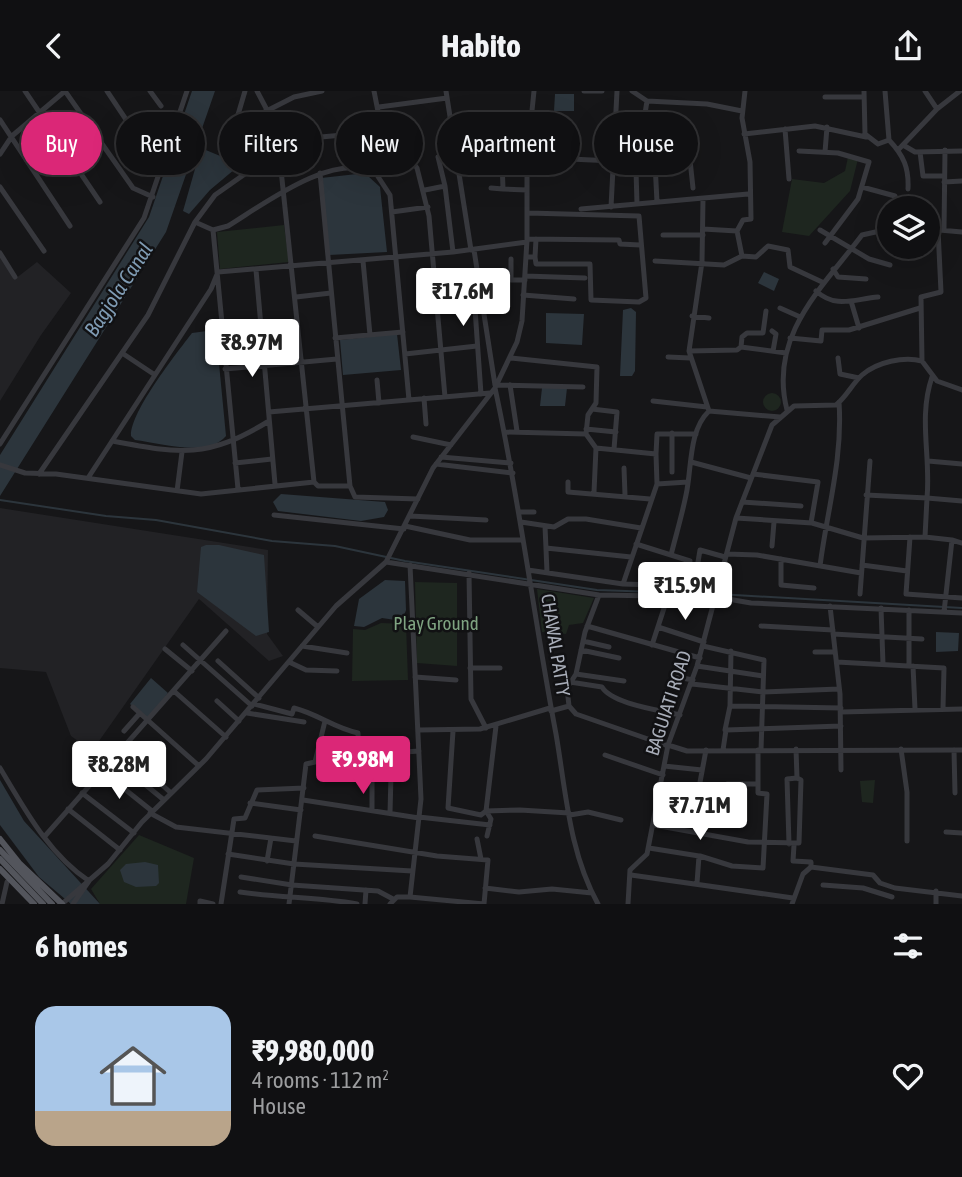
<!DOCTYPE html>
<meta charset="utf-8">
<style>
:root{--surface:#101012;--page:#19191b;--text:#f1f3f6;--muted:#9c9d9f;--line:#303032;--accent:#db2777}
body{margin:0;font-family:"Asap Condensed",sans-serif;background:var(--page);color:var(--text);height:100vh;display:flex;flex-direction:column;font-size:26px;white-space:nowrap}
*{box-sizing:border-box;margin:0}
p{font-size:23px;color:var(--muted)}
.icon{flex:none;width:38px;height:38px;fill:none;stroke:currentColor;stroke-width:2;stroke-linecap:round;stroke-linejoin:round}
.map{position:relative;height:813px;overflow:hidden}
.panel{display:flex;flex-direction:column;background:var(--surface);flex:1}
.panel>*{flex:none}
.banner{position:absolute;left:21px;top:21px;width:920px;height:63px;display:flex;gap:14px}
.controls{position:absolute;left:877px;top:105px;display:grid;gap:14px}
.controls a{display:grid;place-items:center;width:63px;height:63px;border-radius:50%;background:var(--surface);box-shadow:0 7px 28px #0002,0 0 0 2px var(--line);font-size:35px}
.price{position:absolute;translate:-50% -60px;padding:0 16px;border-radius:7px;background:#fff;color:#222;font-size:23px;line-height:46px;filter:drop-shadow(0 2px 4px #0008)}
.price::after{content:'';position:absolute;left:50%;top:42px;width:21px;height:16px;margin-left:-10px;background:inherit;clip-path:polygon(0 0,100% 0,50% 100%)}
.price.current{background:var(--accent);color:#fff}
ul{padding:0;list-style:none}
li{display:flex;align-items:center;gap:21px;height:175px;padding:0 35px}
li span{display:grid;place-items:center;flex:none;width:196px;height:140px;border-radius:21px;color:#555}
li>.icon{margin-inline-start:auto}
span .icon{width:84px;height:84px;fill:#fffc;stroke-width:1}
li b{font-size:30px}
h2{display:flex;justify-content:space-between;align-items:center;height:84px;padding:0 35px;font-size:30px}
.tag{padding:0 24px;border-radius:32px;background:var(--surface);box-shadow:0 7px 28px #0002,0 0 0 2px var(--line);font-size:24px;line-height:63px}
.tag.current{background:var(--accent);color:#fff}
header{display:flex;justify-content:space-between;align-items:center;height:91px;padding:0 35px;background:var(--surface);font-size:32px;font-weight:700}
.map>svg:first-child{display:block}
.built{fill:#222225}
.green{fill:#1e261f}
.water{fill:#2c353c}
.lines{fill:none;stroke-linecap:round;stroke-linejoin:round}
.stream{stroke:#2c353c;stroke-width:2}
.minor{stroke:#37383d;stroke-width:5}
.major{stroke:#53555c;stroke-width:6}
.labels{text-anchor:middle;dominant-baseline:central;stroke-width:5;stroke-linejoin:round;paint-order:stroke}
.park-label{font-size:19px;fill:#7fa381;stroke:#111113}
.street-label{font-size:19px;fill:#a8adb8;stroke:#111113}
.water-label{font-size:21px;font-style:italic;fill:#7f9bb3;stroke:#111113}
</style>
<header><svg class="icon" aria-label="back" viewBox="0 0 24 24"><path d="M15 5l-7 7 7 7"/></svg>Habito<svg class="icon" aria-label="share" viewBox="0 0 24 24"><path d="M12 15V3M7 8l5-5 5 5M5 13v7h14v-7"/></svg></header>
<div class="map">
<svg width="962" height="813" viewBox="0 0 962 813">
<rect width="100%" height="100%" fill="#161618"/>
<path class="built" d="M0 165 15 188 37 171 71 202 41 244 0 310Z
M0 417 268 459 267 543 283 565 269 570 199 508 92 660 71 645 46 581 0 577Z"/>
<path class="green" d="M848 66 858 68 850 100 809 145 782 141 792 88 824 92 845 80Z
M284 134 289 171 220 178 217 141Z
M763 311a9 9 0 1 1 18 0a9 9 0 1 1-18 0Z
M415 491 457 492V575L417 572Z
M537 498 594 507 583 532 569 534 566 543 542 541Z
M381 532 406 533 408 589 352 590 353 538 365 539Z
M875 689 873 712 862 711 860 690Z
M139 744 194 767 186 813H100L91 798Z"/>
<path class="water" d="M192 0H215L166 141 0 405V364L149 126Z
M555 3H574V20H554Z
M201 57 225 67 235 78 210 99 189 123 183 120Z
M357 83 368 85 380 96 387 161 329 164 321 87Z
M764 181 779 188 774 200 758 192Z
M631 217 636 221 635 280 632 285H620L623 219Z
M546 222 584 223 582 254 546 252Z
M207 240 214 244 217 252 226 345C208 367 160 352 135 349L131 345C130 321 176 263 192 242Z
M397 243 401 279 343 284 340 249Z
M542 297H567L565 315H540Z
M281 403 385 411 388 419 384 426 361 430 278 420 273 411Z
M206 454H219L264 464 269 541 256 545 197 501 201 456Z
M385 489 405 490 406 519 402 530 382 527 364 536 354 535 359 508Z
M936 541 959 542 958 560 936 561Z
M151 587 168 602 148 629 130 613Z
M0 689 24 730 100 813H71L39 786 0 734Z
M145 771 158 774 159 792 156 795 136 796 124 791 120 779 126 773Z"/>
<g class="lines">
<path class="stream" d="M0 409 106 425 156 429 272 450 335 455 405 470 597 499 713 503
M718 503 962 517"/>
<path class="minor" d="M25 0 100 111
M65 0 133 97 153 106
M107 0 147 60
M150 0 161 15
M245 0 227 61 246 81
M257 0 267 19 279 60 314 391
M374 0 383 46
M446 0 471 159
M584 0H602
M632 0 647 10
M864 0 865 43 878 53 889 49C904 65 909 77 908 98
M885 0 889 49
M925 0 937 18
M825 6H863
M379 16 447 7
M0 29 70 135
M235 36 294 6 322 0
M785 38 789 88
M351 43 354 78
M744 43 815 35 866 46
M903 54 915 61 962 60
M898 59 937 18 960 0
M799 60 838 62 869 71 858 108 825 152
M825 61 827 36
M920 61 923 85H943
M0 63 12 45 65 0
M528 66 613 70
M655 72 657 111
M637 73 690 69 693 97
M944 91 962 90
M445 95 453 161
M0 96 44 160
M862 96 895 105 897 117
M491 97 503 98 502 69H527
M503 98 527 99
M425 99 445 95 438 66
M703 108 702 171 689 260 709 320
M637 113 636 79 647 10 707 13 742 20
M611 116 617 0
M581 118 748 103
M392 121 428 116
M195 131 213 139 228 135C264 113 332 61 375 81L390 104 409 309
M703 138 737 140 743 129 751 128 750 71 742 27 745 0
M928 138 962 141
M213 139 238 398
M820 139 869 168 890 174
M944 139 945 59
M737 140 742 165
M663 144H703
M527 148 619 149 620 153 640 154
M474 159 495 294 583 296
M0 162 15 186
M526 166H535L536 173H590L591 209 639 211 646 207 639 125 528 122
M535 166 536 148
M511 168V189H525
M363 170 370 244
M655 170 724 174 742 165 756 166 768 155 788 159 790 176 822 191
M833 178 838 186 866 188
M256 179 275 393
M525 185 585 187
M816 200C836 218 854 208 878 206
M523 204 574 208
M296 206 331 202
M851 210 859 237
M780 217 798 225
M475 218 481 303
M766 220 763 242H747L742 246 741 256 786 262
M692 225 709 227
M772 240 776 243 773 260
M335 247 403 241
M790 247 821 250 822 239H849L920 217
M689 260 737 259 741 256
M122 262 155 284
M405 263 477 255
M668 266 690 267
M511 267 597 276 596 312 588 324 586 343 596 357 594 401
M838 267 840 283 859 287
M922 270 921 206 941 201 938 138
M225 278 337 268
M932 286C918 327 931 365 927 407L962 410
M377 289 379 312
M510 294 517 340
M495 297C520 412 534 528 556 643 566 701 569 761 598 813
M424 307 426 333
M653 310 707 316
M592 318 617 321 614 358
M787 319C768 245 822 197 862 144L889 138
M269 321 490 302
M586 338 616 341
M504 341 586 343
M672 342V381
M413 346 451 354
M112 350C181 363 207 368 269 330
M0 353 144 127 187 0
M596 357 656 363 657 393 623 493
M656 363 657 343H696
M441 366 511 372
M928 370 962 373
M691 371 751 387
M235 372 272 368
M436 373 513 382
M0 374 25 382 56 383 201 403 314 391 318 395H350L320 82
M624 377 625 404
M39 383 148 224 195 131 215 104 259 73 310 47 354 43 383 46 400 56 417 77 429 125 445 306
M753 383 818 391 811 432
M88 387 211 198 218 181 453 161 527 151
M568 391V401L650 408
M657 393 688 391
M350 395 355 406 418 408
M177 400 182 361
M742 411 801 415
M521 421H534
M274 424 404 438
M410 425 486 429
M736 427 812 432 863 447 925 446 927 407 866 404
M521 431 554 436 568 428H586L641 437
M405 435 470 449H522
M545 435 547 481
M910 446 906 503 962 507
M925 446 952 449
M636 453 690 470
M772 455 774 431
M546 457 631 466
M727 463 757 464 861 482
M671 464C676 444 682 424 686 404 692 378 688 340 709 320L780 326
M781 468V494L814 497
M386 471 599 504 716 506 751 512 962 522
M698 471 700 459 725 466
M862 474 907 480
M820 475C827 420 843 367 839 311
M528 479 623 493 719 496
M469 482 471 608 486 637
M860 503 870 370
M599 504 585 541 576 583 567 597 569 615 576 623 668 655
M830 515 840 603 841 679
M881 517 883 573
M298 519 318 536
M944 521 952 449 962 452
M587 535 700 567
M761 535 833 539
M658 536 704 551
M833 543 922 548
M583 550 609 556
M183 554 252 615
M652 554 668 505
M302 555 347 562
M703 555 764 569 761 659
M165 558 192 580
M581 559 619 567
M731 560 730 615 841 617
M815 561H835
M218 570 259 607
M289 571 306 579 337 580
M837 571 944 577 943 617
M697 575 763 585
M909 575V519
M913 575 915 618
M470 577H500
M576 583 624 590
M415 586 456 589
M677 586 693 589
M570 591 602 596C612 613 660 619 680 624
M692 593 763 601 839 598
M175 601 226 646
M217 610 239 630
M254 613 292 623 294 617C318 623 334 637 358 642L359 674H391V656
M133 616 199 675
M551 620 569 615
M841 621 962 618
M247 622 304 631
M496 635 486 720 520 719 569 722
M419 639 480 638 550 617
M725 639 730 615
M124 640 140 622
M453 640 448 717 481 724 486 720 491 728 487 745
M668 654 687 660 962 659
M901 658 907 701V750
M723 659 726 639 841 635
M954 659 955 702
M391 662 419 660
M605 664 663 684
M114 668 164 709
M139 673 171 702
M664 675 702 679
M0 677C24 717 49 764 89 790
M102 680 152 720
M82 702 134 742
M698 702 706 659
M303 709 419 727
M659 709 722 721 727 693H758
M250 712 301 719
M68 718 120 759
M372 719V682
M150 722 176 736 296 750
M390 722 391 684
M570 724 588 721 621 729
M419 726 490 734
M654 734 748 751 799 752 801 689 797 687 796 658
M946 741 962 742
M45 745 226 540
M315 745 437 765 488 769 484 813
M477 748 481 768
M789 753 787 688 797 687
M794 754 793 770 811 771V776L873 784 880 792 895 797 962 805
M649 757 699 765 697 792
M228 763 294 773 412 780
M700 765 732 775 763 777 767 703 758 702V659
M267 770 271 747
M631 784 793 807
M241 786 292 794 378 800 393 808
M823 794 863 797 892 806
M485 797 519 801 552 798 592 802
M936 800V813
M240 801C279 807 318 806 357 813
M410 806 484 813
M2 813 7 791
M62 813 108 773 142 731 206 668 336 515 386 471 433 377 495 297 517 251 522 230 527 149V69L534 0
M73 813 89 790
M200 813V810L213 813
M221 813 234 728 245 727 257 699 304 697
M289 813 306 673 315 671 325 630
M365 813 366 799
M390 813 397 806H410L421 708 410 474
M628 813 630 779 647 763 668 654 697 575 736 427 772 334 794 315 836 314C847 305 852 293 862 284 877 271 904 265 922 270L937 290 962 299
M792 813 803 783 811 776"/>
<path class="major" d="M0 748 20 773 62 813
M0 759 52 813
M0 768 43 813
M0 778 34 813"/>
</g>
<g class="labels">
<g class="park-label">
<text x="436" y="532">Play Ground</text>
</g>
<g class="street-label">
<text transform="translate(556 554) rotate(81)">CHAWAL PATTY</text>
<text transform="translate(668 612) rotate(-72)">BAGUIATI ROAD</text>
</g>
<g class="water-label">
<text transform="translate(118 198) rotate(-57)">Bagjola Canal</text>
</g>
</g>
</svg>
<div class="controls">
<a><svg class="icon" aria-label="layers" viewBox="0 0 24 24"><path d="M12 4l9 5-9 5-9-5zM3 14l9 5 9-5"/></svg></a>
</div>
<b class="price" style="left:463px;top:237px">₹17.6M</b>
<b class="price" style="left:252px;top:288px">₹8.97M</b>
<b class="price" style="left:685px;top:531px">₹15.9M</b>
<b class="price current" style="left:363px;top:705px">₹9.98M</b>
<b class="price" style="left:119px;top:710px">₹8.28M</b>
<b class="price" style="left:700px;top:751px">₹7.71M</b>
<div class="banner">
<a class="tag current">Buy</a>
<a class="tag">Rent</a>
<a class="tag">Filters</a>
<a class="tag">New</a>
<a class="tag">Apartment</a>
<a class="tag">House</a>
</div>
</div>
<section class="panel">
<h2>6 homes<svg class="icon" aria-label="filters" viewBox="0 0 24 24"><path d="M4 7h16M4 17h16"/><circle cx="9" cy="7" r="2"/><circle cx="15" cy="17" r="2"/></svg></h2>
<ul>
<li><span style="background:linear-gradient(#a9c7e8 75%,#b9a48a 0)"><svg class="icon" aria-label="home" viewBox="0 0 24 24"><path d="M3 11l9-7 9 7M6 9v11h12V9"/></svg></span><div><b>₹9,980,000</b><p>4 rooms · 112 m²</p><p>House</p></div><svg class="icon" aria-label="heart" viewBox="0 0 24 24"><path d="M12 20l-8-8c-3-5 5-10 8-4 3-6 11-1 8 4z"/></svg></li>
</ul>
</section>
